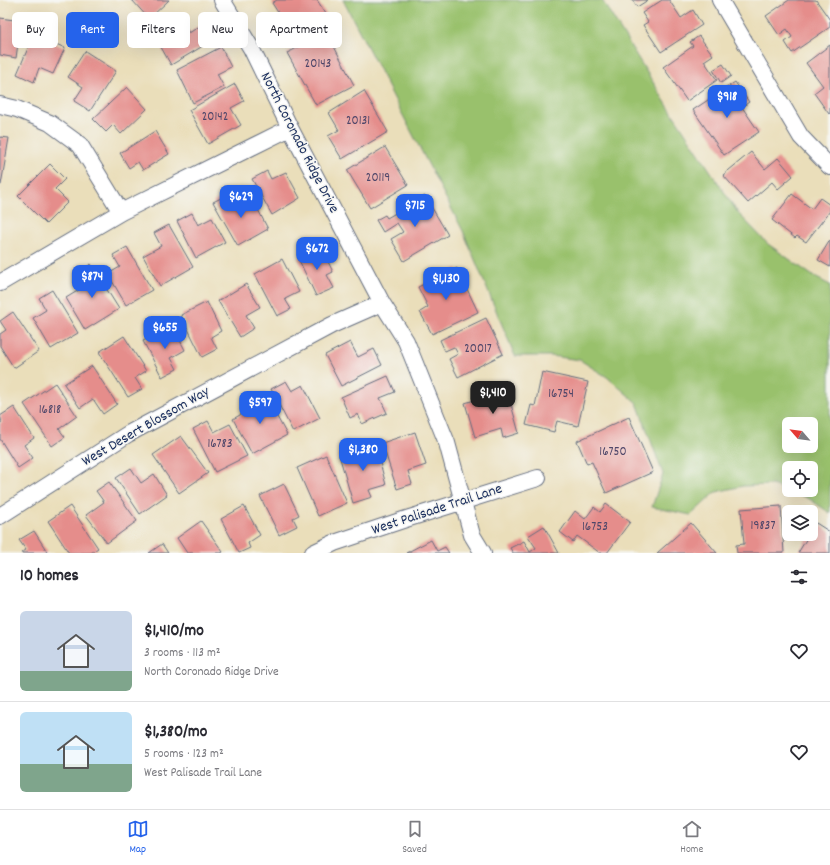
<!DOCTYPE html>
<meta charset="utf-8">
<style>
:root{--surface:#fff;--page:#f2f2f3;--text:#2b2b33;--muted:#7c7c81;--line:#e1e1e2;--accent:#2563eb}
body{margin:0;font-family:Dekko,sans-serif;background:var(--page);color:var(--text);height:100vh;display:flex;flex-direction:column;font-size:15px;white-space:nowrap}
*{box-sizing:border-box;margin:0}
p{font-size:13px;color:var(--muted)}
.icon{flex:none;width:22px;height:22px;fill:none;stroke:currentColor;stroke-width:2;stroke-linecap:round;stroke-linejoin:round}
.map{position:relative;height:553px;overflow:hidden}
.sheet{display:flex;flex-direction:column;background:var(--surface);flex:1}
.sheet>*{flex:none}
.banner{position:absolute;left:12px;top:12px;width:400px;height:36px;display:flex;gap:8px}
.needle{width:26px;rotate:298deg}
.buttons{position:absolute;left:782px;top:417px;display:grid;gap:8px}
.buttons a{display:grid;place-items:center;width:36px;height:36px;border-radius:6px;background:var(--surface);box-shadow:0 4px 16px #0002;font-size:20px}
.price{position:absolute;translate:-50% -34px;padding:0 9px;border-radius:8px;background:var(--accent);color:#fff;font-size:13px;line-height:26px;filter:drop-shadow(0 1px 2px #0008)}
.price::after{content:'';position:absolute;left:50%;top:24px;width:12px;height:9px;margin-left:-6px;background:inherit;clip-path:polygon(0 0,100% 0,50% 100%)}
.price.selected{background:#222;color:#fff}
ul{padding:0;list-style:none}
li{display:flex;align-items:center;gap:12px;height:100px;padding:0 20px}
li+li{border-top:1px solid var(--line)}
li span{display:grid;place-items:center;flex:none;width:112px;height:80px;border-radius:6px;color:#555}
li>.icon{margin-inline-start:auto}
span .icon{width:48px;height:48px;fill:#fffc;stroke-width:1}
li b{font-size:17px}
h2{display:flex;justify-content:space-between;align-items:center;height:48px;padding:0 20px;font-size:17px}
.chip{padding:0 14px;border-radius:6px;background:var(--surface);box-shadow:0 4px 16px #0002;font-size:14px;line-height:36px}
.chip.selected{background:var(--accent);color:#fff}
.tabs{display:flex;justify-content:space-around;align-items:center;height:56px;border-top:1px solid var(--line);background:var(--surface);font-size:11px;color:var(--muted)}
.tabs a{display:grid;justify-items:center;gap:2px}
.tabs .selected{color:var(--accent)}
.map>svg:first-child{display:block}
.green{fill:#99c16c;stroke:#5a7865;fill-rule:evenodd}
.building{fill:#e58d8b}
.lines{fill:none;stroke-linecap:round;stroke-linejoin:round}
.minor-casing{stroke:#636c7e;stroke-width:18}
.minor{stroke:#fff;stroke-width:16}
.labels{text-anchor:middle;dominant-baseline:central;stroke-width:3;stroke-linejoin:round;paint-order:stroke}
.number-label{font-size:13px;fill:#4e4669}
.street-label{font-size:15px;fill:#1b2f5e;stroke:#f6f6f2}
</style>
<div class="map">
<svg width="830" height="553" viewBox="0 0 830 553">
<rect width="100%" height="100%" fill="#f6f6f2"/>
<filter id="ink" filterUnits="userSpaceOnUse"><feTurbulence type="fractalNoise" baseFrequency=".025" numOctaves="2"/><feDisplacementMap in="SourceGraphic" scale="8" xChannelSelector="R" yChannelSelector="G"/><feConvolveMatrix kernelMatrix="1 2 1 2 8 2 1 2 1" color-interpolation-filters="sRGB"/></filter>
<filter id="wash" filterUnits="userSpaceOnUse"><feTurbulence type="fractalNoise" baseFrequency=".012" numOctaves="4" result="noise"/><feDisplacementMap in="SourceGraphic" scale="16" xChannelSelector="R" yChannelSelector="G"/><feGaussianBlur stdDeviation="0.9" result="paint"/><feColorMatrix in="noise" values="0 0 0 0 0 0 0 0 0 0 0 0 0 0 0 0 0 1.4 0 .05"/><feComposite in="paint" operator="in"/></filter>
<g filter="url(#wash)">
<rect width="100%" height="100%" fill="#eadeba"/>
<path class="green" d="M343 0H602L669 108 738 213 768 244 813 276 830 285V513L808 498 772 485 743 486 716 492 691 515 652 507 663 474 637 403 607 377 580 360 551 356H515L463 231ZM789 424H811V446H789ZM789 468H811V490H789Z"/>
<g id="blocks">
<path class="building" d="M132 0H169L149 19Z
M277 0H317L330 20 285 48 272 25 282 19 272 3Z
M632 0H648L637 7Z
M662 0H669L681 18 693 10 702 25 661 52 643 25 648 22 642 13Z
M789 0H816L830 20V27L792 53 785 42 792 37 787 29 779 35 766 16Z
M179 17 189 33 203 24 213 40 171 65 153 33Z
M0 18 21 21 16 58 0 55Z
M327 33 354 85 316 105 287 53Z
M34 34 65 48 53 74 39 68 34 82 17 74Z
M699 36 713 55 704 61 717 80 687 101 663 67 693 46 690 42Z
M830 45V113L829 114 814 93 823 86 806 63Z
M221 47 231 67 217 74 224 87 193 103 177 70Z
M85 51 116 71 90 111 74 101 83 87 68 77Z
M723 64 731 76 721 83 713 70Z
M735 82 749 102 742 107 759 132 724 155 693 110Z
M235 84 244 101 231 108 241 125 208 144 189 110Z
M127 87 147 109 121 134 113 125 106 132 93 119Z
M364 91 388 132 342 159 328 136 339 130 329 113Z
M155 131 169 154 143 170 138 162 129 168 120 153Z
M0 137 9 138 1 185H0Z
M385 147 408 185 370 208 347 170Z
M751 152 765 169 778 158 793 176 778 189 772 182 748 203 723 175Z
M50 164 65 179 55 189 68 202 46 224 18 196Z
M267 171 271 179 286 172 300 198 272 215 252 179Z
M229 194 237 209 253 200 268 229 238 246 213 202Z
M792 194 812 209 820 198 830 205V211L806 242 797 236 795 238 772 220Z
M425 196 448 235 404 261 391 239 403 232 397 223 383 232 376 220 385 215 387 218Z
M192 213 198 225 212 218 225 242 196 258 177 221Z
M169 225 193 267 160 286 143 256 161 246 154 233Z
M830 240V267L818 260Z
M127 247 152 290 126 305 108 274 120 267 113 255Z
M321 247 333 272 327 275 334 288 316 296 298 258Z
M282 259 299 292 285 299 291 309 277 316 255 274Z
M91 264 119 309 85 330 66 298 84 287 76 274Z
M457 268 478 312 432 334 420 312 428 307 418 287Z
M246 284 260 307 246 315 254 328 240 337 218 301Z
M52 290 78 333 51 349 33 318 46 310 39 298Z
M207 302 221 331 211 337 217 349 202 357 181 315Z
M13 312 39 351 14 368 0 346V334L6 330 0 321Z
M486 318 503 354 458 377 449 359 458 354 454 347 445 351 440 340Z
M172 325 185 350 171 358 177 369 162 377 143 341Z
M124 336 146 371 135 378 142 389 128 397 99 352Z
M350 342 358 357 374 349 382 365 341 386 325 355Z
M92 366 117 404 103 414 93 399 80 408 64 384Z
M542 372 588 382 578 426 557 421 554 432 526 425 531 405 535 406Z
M388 376 395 392 380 398 387 413 362 424 358 414 350 418 341 397Z
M286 381 292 391 303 385 320 418 293 432 271 389Z
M55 383 77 416 59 429 65 437 52 446 24 404Z
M507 390 519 433 503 438 501 429 475 437 465 403Z
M264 393 287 435 252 454 233 419 252 408 248 401Z
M14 407 34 438 24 445 33 458 18 468 0 439V423L2 422 0 416Z
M629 417 653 472 606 493 592 462 587 464 577 441Z
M208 421 214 432 230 424 247 456 215 472 193 429Z
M415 432 426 465 408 471 412 484 397 489 382 443Z
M181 436 208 473 179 493 153 455Z
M375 444 386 485 369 490 372 497 353 503 339 455Z
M326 455 347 503 318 516 297 468Z
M131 468 141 483 154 474 167 495 140 514 116 478Z
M109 482 137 521 107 543 86 515 104 502 96 491Z
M284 484 299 515 293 518 297 526 279 535 260 496Z
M606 504 630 522 607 553H600L577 536 573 542 560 532 575 511 585 519 594 507 600 512Z
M70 506 98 548 91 553H69L48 521Z
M244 506 260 535 248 543 250 548 239 553 221 519Z
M781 506 784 553H737L736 545 744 544 741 509Z
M201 521 223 552 221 553H187L177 538Z
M691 523 717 553H657Z
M816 523 830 532V553H798Z
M544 526 559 553H513L510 548 524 541 530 552 536 548 528 536Z
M34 531 48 553H21L26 550 19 540Z
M431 540 437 551 445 547 449 553H406Z
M162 544 168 553H149Z"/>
</g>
</g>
<g filter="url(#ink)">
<use href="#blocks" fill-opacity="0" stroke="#636c7e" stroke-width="1"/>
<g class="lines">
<defs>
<path id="minor" d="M222 0 251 48 290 128 382 303 406 341 447 443 472 535 483 553
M720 0 801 137 830 167
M0 105 17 109 50 123 80 145 121 212
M0 283 121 212 290 128
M0 516 128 434 332 325 382 303
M313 553 334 543 403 520 538 478"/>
</defs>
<use href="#minor" class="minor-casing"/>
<use href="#minor" class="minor"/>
</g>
</g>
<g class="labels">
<g class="number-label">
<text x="318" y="64">20143</text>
<text x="215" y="117">20142</text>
<text x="358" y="121">20131</text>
<text x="378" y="178">20119</text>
<text x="478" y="349">20017</text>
<text x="561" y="394">16754</text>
<text x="50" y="410">16818</text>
<text x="220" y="444">16783</text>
<text x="613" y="452">16750</text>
<text x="763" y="526">19837</text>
<text x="595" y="527">16753</text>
</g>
<g class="street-label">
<text transform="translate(299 143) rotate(63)">North Coronado Ridge Drive</text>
<text transform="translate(146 427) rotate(-30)">West Desert Blossom Way</text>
<text transform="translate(437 510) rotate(-18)">West Palisade Trail Lane</text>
</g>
</g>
</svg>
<div class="buttons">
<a><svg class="needle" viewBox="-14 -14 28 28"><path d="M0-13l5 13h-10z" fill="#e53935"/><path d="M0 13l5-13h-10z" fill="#7c7c81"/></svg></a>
<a><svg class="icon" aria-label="locate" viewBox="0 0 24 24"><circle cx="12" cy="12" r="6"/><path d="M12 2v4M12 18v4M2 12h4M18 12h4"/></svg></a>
<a><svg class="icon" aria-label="layers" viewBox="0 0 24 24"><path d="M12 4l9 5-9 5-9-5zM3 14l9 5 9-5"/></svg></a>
</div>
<b class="price" style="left:727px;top:119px">$918</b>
<b class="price" style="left:241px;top:219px">$629</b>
<b class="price" style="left:415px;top:228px">$715</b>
<b class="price" style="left:317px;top:271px">$672</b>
<b class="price" style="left:92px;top:299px">$874</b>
<b class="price" style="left:446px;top:301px">$1,130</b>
<b class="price" style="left:165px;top:350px">$655</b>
<b class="price selected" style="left:493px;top:415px">$1,410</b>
<b class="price" style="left:260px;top:425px">$597</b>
<b class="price" style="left:363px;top:472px">$1,380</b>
<div class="banner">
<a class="chip">Buy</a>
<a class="chip selected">Rent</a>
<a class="chip">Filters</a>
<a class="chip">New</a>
<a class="chip">Apartment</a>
</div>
</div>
<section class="sheet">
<h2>10 homes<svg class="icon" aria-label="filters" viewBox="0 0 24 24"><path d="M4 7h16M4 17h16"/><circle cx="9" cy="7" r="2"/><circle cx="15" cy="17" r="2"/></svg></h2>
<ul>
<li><span style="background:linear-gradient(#c9d6e8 75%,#7fa58c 0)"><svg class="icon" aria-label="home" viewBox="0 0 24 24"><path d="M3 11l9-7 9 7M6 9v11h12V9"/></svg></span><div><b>$1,410/mo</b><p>3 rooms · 113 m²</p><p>North Coronado Ridge Drive</p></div><svg class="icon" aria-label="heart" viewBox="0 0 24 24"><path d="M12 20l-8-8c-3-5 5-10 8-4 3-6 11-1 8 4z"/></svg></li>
<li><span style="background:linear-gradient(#bfe0f5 65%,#7fa58c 0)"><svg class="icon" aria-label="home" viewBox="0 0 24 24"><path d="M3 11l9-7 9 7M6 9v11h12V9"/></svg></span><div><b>$1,380/mo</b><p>5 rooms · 123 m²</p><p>West Palisade Trail Lane</p></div><svg class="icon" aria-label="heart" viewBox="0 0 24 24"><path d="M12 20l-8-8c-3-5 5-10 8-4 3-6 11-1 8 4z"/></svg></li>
</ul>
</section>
<nav class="tabs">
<a class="selected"><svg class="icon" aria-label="map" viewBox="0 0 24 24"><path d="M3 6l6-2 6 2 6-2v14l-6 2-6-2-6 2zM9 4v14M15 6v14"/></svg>Map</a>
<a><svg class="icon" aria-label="saved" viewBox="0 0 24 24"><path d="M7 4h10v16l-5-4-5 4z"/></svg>Saved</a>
<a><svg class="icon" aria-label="home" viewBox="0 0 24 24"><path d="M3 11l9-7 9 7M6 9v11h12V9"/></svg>Home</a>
</nav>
